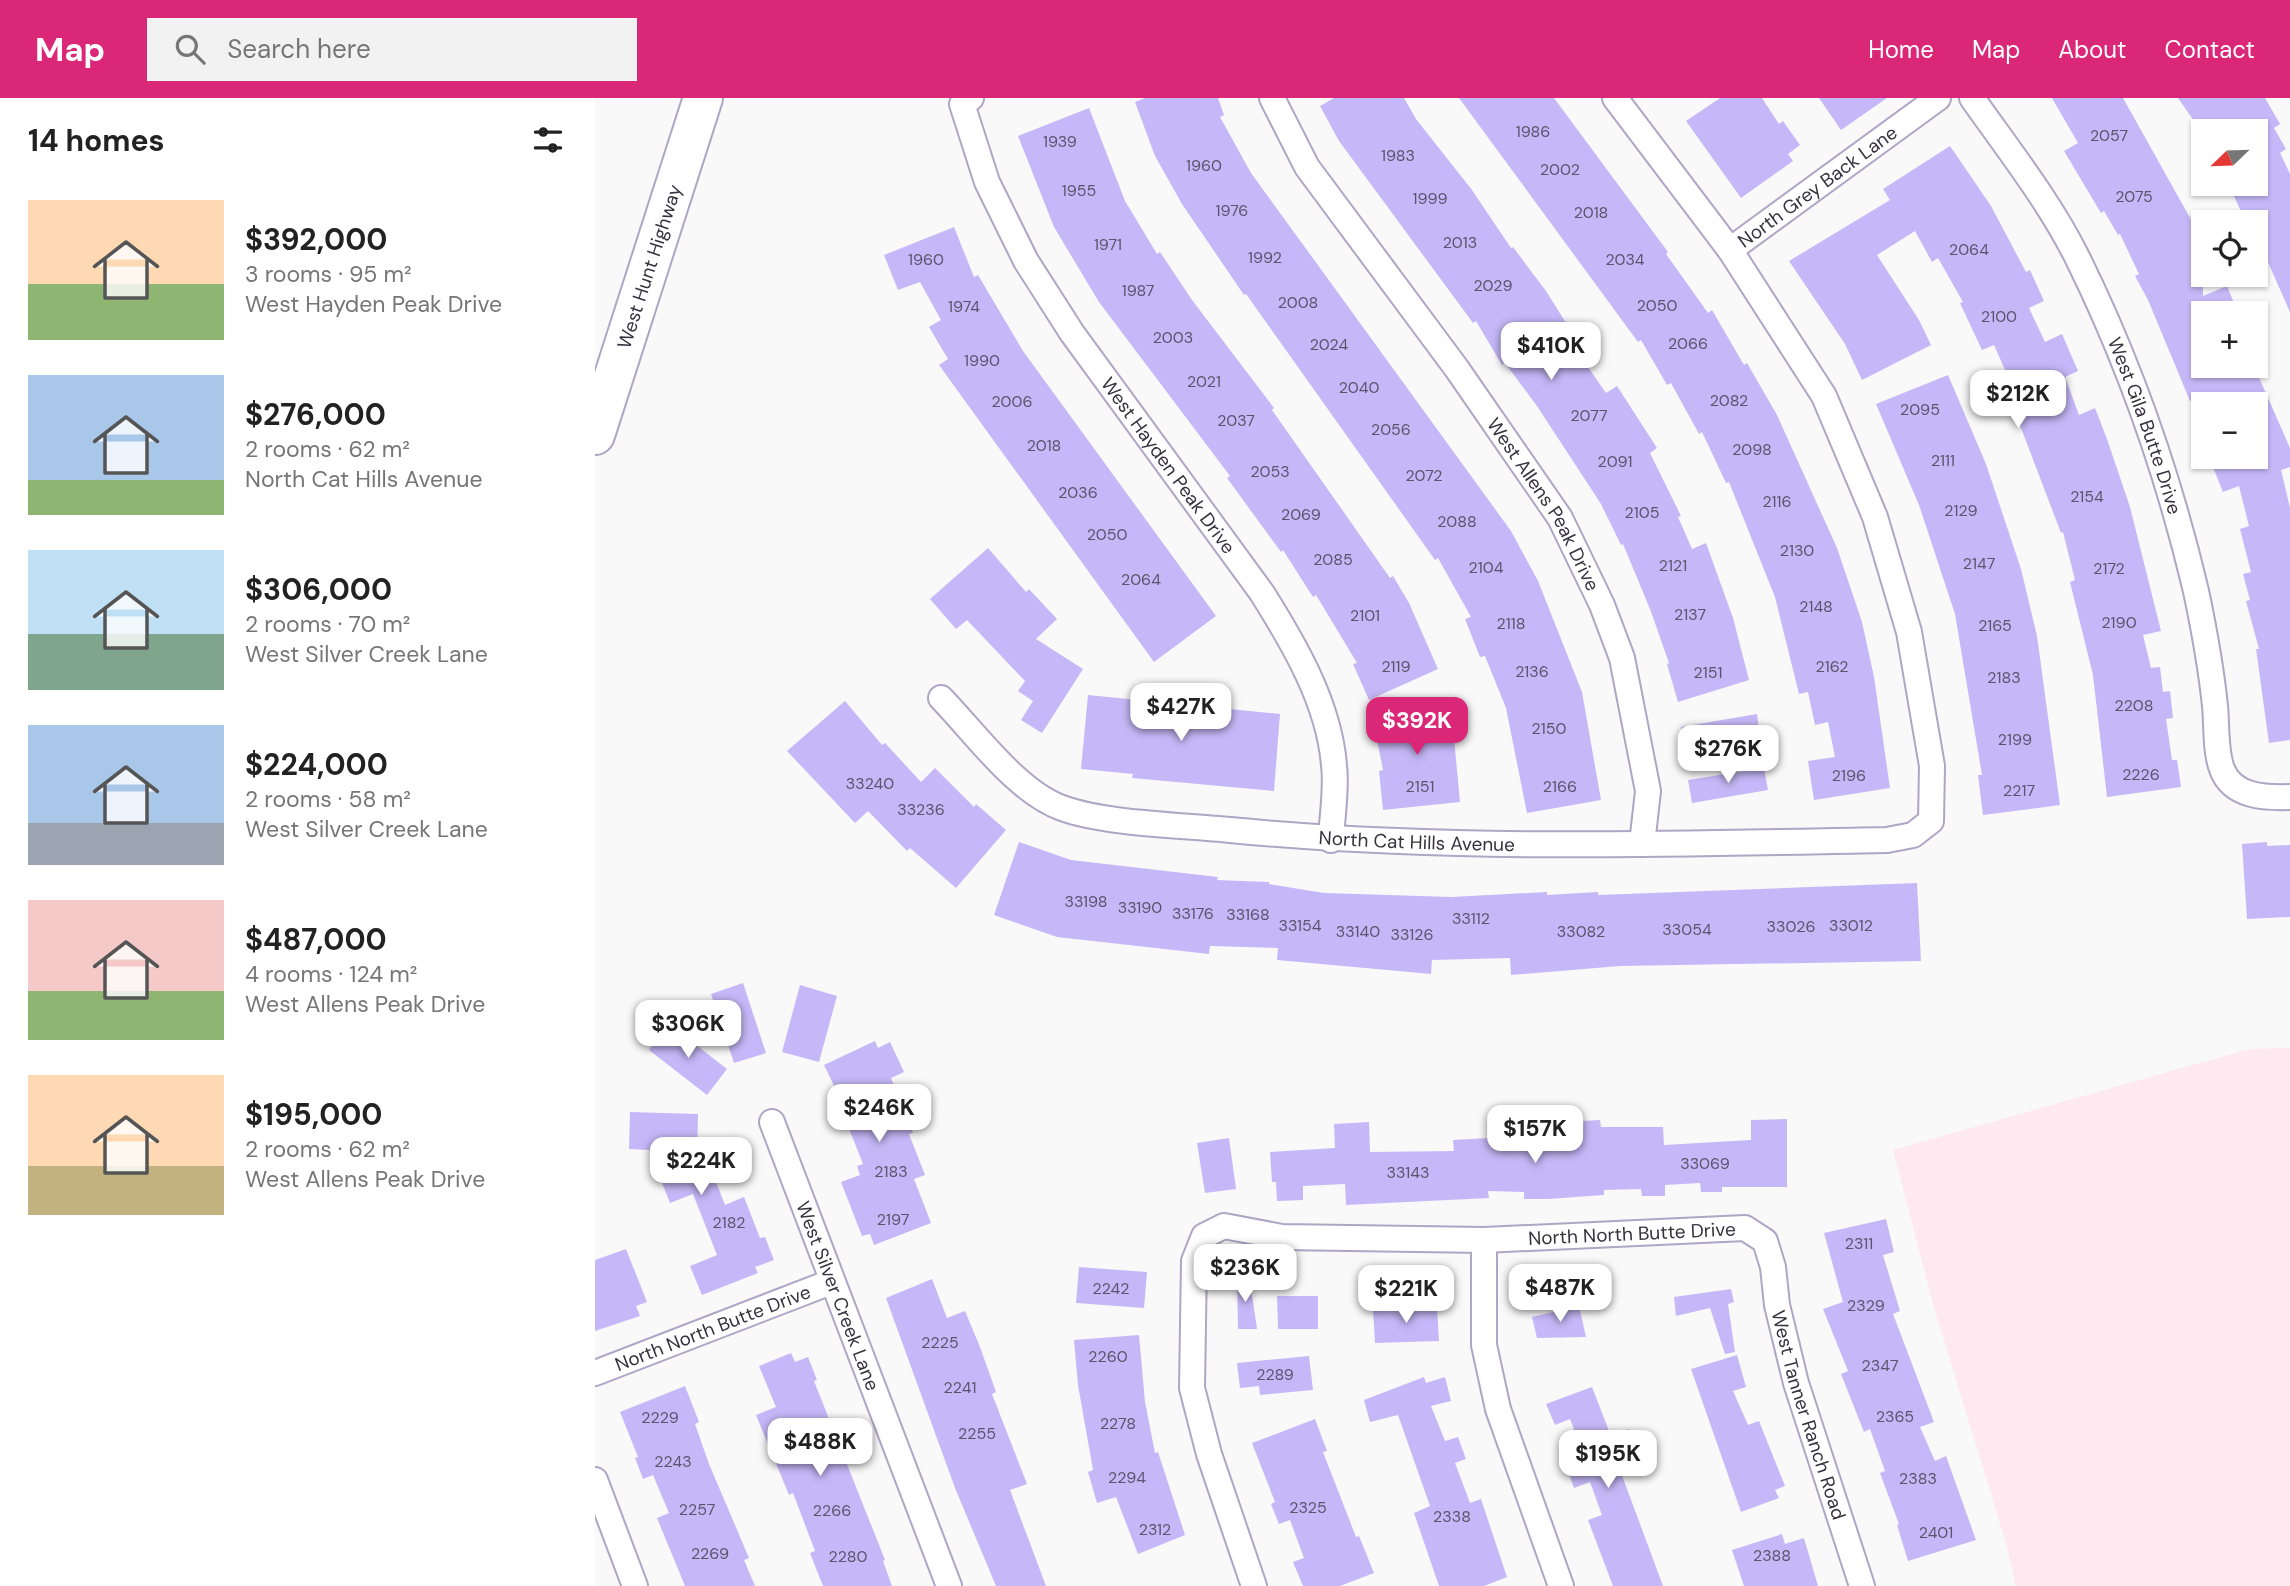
<!DOCTYPE html>
<meta charset="utf-8">
<style>
:root{--surface:#fff;--page:#f2f2f2;--text:#222;--muted:#767676;--accent:#db2777}
body{margin:0;font-family:"DM Sans",sans-serif;background:var(--page);color:var(--text);height:100vh;display:flex;flex-direction:column;font-size:26px;white-space:nowrap}
*{box-sizing:border-box;margin:0}
p{font-size:23px;color:var(--muted)}
.icon{flex:none;width:38px;height:38px;fill:none;stroke:currentColor;stroke-width:2;stroke-linecap:round;stroke-linejoin:round}
.map{position:relative;flex:1;overflow:hidden}
.drawer{display:flex;flex-direction:column;background:var(--surface);width:595px}
.drawer>*{flex:none}
.needle{width:46px;rotate:247deg}
.tools{position:absolute;left:1596px;top:21px;display:grid;gap:14px}
.tools a{display:grid;place-items:center;width:77px;height:77px;border-radius:0px;background:var(--surface);box-shadow:0 2px 5px #0004;font-size:35px}
.price{position:absolute;translate:-50% -60px;padding:0 16px;border-radius:14px;background:#fff;color:#222;font-size:23px;line-height:46px;filter:drop-shadow(0 2px 4px #0008)}
.price::after{content:'';position:absolute;left:50%;top:42px;width:21px;height:16px;margin-left:-10px;background:inherit;clip-path:polygon(0 0,100% 0,50% 100%)}
.price.active{background:var(--accent);color:#fff}
ul{padding:0;list-style:none}
li{display:flex;align-items:center;gap:21px;height:175px;padding:0 28px}
li span{display:grid;place-items:center;flex:none;width:196px;height:140px;border-radius:0px;color:#555}
li>.icon{margin-inline-start:auto}
span .icon{width:84px;height:84px;fill:#fffc;stroke-width:1}
li b{font-size:30px}
h2{display:flex;justify-content:space-between;align-items:center;height:84px;padding:0 28px;font-size:30px}
header{display:flex;align-items:center;gap:42px;box-sizing:border-box;height:98px;padding:0 35px;background:var(--accent);color:#fff}
header strong{font-size:33px}
nav{display:flex;gap:38px;margin-inline-start:auto;font-size:24px}
.search{width:490px;height:63px;background:var(--page);display:flex;align-items:center;gap:18px;box-sizing:border-box;padding:0 24px;border-radius:0px;color:var(--muted);font-size:26px}
main{display:flex;flex:1;min-height:0}
.map>svg:first-child{display:block}
.education{fill:#fee9f1}
.building{fill:#c6b8f8}
.lines{fill:none;stroke-linecap:round;stroke-linejoin:round}
.street-casing{stroke:#afa5c4;stroke-width:28}
.primary-casing{stroke:#afa5c4;stroke-width:42}
.street{stroke:#fff;stroke-width:24}
.primary{stroke:#fff;stroke-width:38}
.labels{text-anchor:middle;dominant-baseline:central;stroke-width:7;stroke-linejoin:round;paint-order:stroke}
.number-label{font-size:16px;fill:#5a546c}
.street-label{font-size:19px;fill:#36323e;stroke:#fff}
</style>
<header>
<strong>Map</strong>
<div class="search"><svg class="icon" aria-label="search" viewBox="0 0 24 24"><circle cx="10" cy="10" r="6"/><path d="M15 15l6 6"/></svg>Search here</div>
<nav><a>Home</a><a>Map</a><a>About</a><a>Contact</a></nav>
</header>
<main>
<section class="drawer">
<h2>14 homes<svg class="icon" aria-label="filters" viewBox="0 0 24 24"><path d="M4 7h16M4 17h16"/><circle cx="9" cy="7" r="2"/><circle cx="15" cy="17" r="2"/></svg></h2>
<ul>
<li><span style="background:linear-gradient(#ffd9b3 60%,#8fb573 0)"><svg class="icon" aria-label="home" viewBox="0 0 24 24"><path d="M3 11l9-7 9 7M6 9v11h12V9"/></svg></span><div><b>$392,000</b><p>3 rooms · 95 m²</p><p>West Hayden Peak Drive</p></div></li>
<li><span style="background:linear-gradient(#a9c7e8 75%,#8fb573 0)"><svg class="icon" aria-label="home" viewBox="0 0 24 24"><path d="M3 11l9-7 9 7M6 9v11h12V9"/></svg></span><div><b>$276,000</b><p>2 rooms · 62 m²</p><p>North Cat Hills Avenue</p></div></li>
<li><span style="background:linear-gradient(#bfe0f5 60%,#7fa58c 0)"><svg class="icon" aria-label="home" viewBox="0 0 24 24"><path d="M3 11l9-7 9 7M6 9v11h12V9"/></svg></span><div><b>$306,000</b><p>2 rooms · 70 m²</p><p>West Silver Creek Lane</p></div></li>
<li><span style="background:linear-gradient(#a9c7e8 70%,#9aa5b1 0)"><svg class="icon" aria-label="home" viewBox="0 0 24 24"><path d="M3 11l9-7 9 7M6 9v11h12V9"/></svg></span><div><b>$224,000</b><p>2 rooms · 58 m²</p><p>West Silver Creek Lane</p></div></li>
<li><span style="background:linear-gradient(#f6c9c9 65%,#8fb573 0)"><svg class="icon" aria-label="home" viewBox="0 0 24 24"><path d="M3 11l9-7 9 7M6 9v11h12V9"/></svg></span><div><b>$487,000</b><p>4 rooms · 124 m²</p><p>West Allens Peak Drive</p></div></li>
<li><span style="background:linear-gradient(#ffd9b3 65%,#c2b280 0)"><svg class="icon" aria-label="home" viewBox="0 0 24 24"><path d="M3 11l9-7 9 7M6 9v11h12V9"/></svg></span><div><b>$195,000</b><p>2 rooms · 62 m²</p><p>West Allens Peak Drive</p></div></li>
</ul>
</section>
<div class="map">
<svg width="1695" height="1488" viewBox="0 0 1695 1488">
<rect width="100%" height="100%" fill="#f9f9f9"/>
<path class="education" d="M1695 950V1488H1421L1411 1445 1339 1210 1298 1052 1654 951Z"/>
<path class="building" d="M550 0H623L629 17 625 19 656 75 916 433 943 483 987 594 1006 702 932 715 911 610 890 558 885 559 870 521 876 519 843 460 840 462 651 196 649 197 587 106 560 58 540 4Z
M739 0H809L821 21 877 92 916 150 918 149 951 193 978 236 980 234 994 254 986 259 1011 295 1022 288 1062 350 1055 355 1086 418 1083 419 1097 451 1111 445 1138 520 1154 582 1083 604 1072 566 1074 565 1055 511 1028 446 1026 447 1006 406 942 308 910 265 907 267 881 223 878 225 744 43 725 8Z
M864 0H959L1073 154 1071 156 1113 215 1117 212 1149 267 1152 265 1182 317 1242 450 1267 524 1279 579 1295 690 1219 702 1213 663 1240 659 1233 624 1220 627 1213 594 1204 596 1180 499 1134 384 1131 385 1107 334 1104 336 1076 285 1072 287 1046 242 1043 244Z
M1125 0H1167L1184 26 1188 23 1205 47 1193 56 1198 63 1146 100 1091 23Z
M1224 0H1292L1246 32Z
M1457 0H1528L1608 143V198L1632 188 1643 215H1608V268H1659L1695 350V369L1686 372 1695 410V642L1674 645 1661 551H1664L1651 503 1655 502 1648 476 1656 474 1645 431 1654 428 1644 388 1628 394 1614 359H1661V306H1600L1598 301 1595 303 1553 202 1540 178 1544 176 1525 136 1523 137 1509 113 1506 115 1469 53 1483 45Z
M1583 0H1670L1685 26 1679 30 1691 51 1685 55 1695 76V214L1661 137V124H1651L1638 96 1661 86V33H1606Z
M494 10 530 103 562 156 565 154 597 202 679 310 677 312 795 480 798 478 814 505 843 571 774 602 758 566 762 565 721 497 718 499 688 452 686 454 632 380 635 378 504 204 459 129 423 38Z
M1355 48 1396 108 1431 174 1435 172 1449 203 1434 210 1450 244 1467 236 1483 273 1470 279 1484 317 1500 310 1512 341 1535 409 1566 533 1548 537 1556 570 1565 569 1568 594 1575 593 1578 620 1571 621 1577 662H1582L1586 689 1512 699 1498 577 1475 484 1480 482 1468 434 1466 435 1423 322 1431 319 1399 247 1387 252 1365 205 1368 204 1343 160 1337 164 1320 133 1282 157 1324 222 1336 247 1267 282 1250 246 1194 163 1295 102 1288 91Z
M359 129 379 179 383 177 428 253 621 518 559 564 344 267 353 261 334 229 346 222 325 184 303 192 289 157Z
M1353 277 1391 366 1426 471 1442 538 1465 707 1388 717 1383 677H1387L1360 516 1324 407 1281 306Z
M393 450 431 494 434 491 462 521 441 541 488 571 447 635 426 622 438 603 423 593 430 583 372 522 361 531 335 501Z
M493 597 685 616 679 693 537 680 538 676 486 671Z
M851 602 859 640 865 704 788 712 784 673 788 672 777 617Z
M250 603 287 647 290 645 326 684 340 670 379 709 381 706 411 732 361 790 315 750 312 753 273 713 260 725 192 653Z
M1162 616 1165 637 1090 651 1086 629Z
M1169 670 1173 692 1097 705 1093 682Z
M424 744 476 762 623 779 622 782 674 784V786L729 795 857 799 952 794V797L1003 794V797L1322 785 1326 863 1025 868 916 877 915 860 837 862 836 876 682 862 683 850 615 848 614 856 462 839 399 817Z
M1672 744V748L1695 747V819L1652 821 1647 746Z
M148 885 171 955 139 965 116 896Z
M205 887 242 898 224 964 187 954Z
M74 926 132 971 112 997 54 952Z
M280 943 283 950 295 944 309 974 296 980 318 1035 314 1036 330 1077 319 1081 336 1125 279 1147 275 1136 267 1138 246 1084 265 1077 262 1068 268 1066 251 1023 255 1021 229 967Z
M35 1014 103 1016 102 1061 111 1058 130 1107 149 1099 165 1140 170 1139 179 1162 160 1169 163 1175 107 1197 95 1168 122 1157 98 1096 75 1105 54 1052 34 1051Z
M1192 1021V1089H1127V1094H1106L1105 1085 1070 1087V1098H1047L1046 1091 1009 1092V1097L953 1101H929V1094L893 1093 894 1100 751 1107 750 1086 708 1088V1102L682 1103 681 1084H677L675 1054 740 1050 739 1026 774 1024 775 1054 859 1053 858 1042 911 1039V1032L970 1029V1024L1005 1022 1006 1029H1068L1069 1047 1156 1042V1022Z
M634 1040 641 1091 610 1095 602 1045Z
M1291 1121 1299 1154 1288 1157 1305 1213 1298 1216 1339 1324 1325 1329 1340 1363 1351 1358 1381 1442 1313 1463 1302 1427 1304 1426 1285 1375 1290 1373 1275 1331 1269 1334 1246 1276 1253 1273 1228 1211 1248 1204 1229 1135Z
M31 1151 52 1204 41 1208 45 1218 0 1233V1162Z
M484 1169 552 1174 549 1210 481 1205Z
M654 1177 662 1231H643L642 1178Z
M337 1181 352 1220 370 1213 385 1249 401 1294 397 1296 432 1386 415 1392 451 1488H401L360 1390 291 1200Z
M1136 1191 1139 1204 1133 1206 1140 1254 1130 1256 1115 1210 1081 1218 1079 1199Z
M682 1198H723V1231H683Z
M984 1208 991 1239 942 1240 937 1219Z
M842 1209 844 1243 780 1245 778 1211Z
M544 1237 550 1304 560 1355 563 1354 590 1437 543 1456 521 1399 502 1405 493 1374 498 1372 483 1287 479 1242Z
M196 1255 200 1264 213 1259 222 1282 219 1283 290 1462 288 1463 297 1488H228L215 1455 220 1453 198 1395 194 1397 161 1317 181 1309 164 1268Z
M1142 1257 1151 1289 1138 1293 1153 1327 1164 1323 1190 1388 1180 1392 1184 1400 1146 1414 1096 1271Z
M714 1258 718 1292 665 1297 664 1288 645 1290 642 1265Z
M829 1279 831 1285 850 1279 856 1303 836 1308 850 1343 863 1339 871 1361 860 1365 875 1405 886 1401 912 1479 889 1488H844L819 1415 835 1408 803 1317 775 1324 769 1302Z
M90 1288 104 1324 100 1326 114 1366 154 1460 149 1462 160 1488H90L62 1420 74 1415 58 1377 48 1381 40 1360 43 1359 25 1314Z
M997 1289 1016 1338 1033 1331 1046 1364 1025 1372 1068 1488H1018L993 1422 1007 1417 995 1384 979 1390 970 1365 989 1357 975 1321 960 1327 951 1306Z
M720 1321 732 1353 728 1354 761 1439 764 1438 779 1475 745 1488H708L698 1464 709 1460 695 1422 684 1426 676 1406 680 1404 657 1345Z
M1187 1436 1190 1446 1209 1440 1223 1488H1149L1137 1452Z"/>
<g class="lines">
<defs>
<g id="street">
<path id="s1" d="M376 0 367 6 392 84 431 163 477 235 667 495C699 546 734 605 739 667 742 691 737 717 736 742"/>
<path id="s2" d="M677 0 712 69 862 271 965 420 1007 507 1027 560 1053 693 1047 746"/>
<path id="s3" d="M1377 0C1413 51 1454 103 1482 159 1534 264 1574 379 1601 493 1609 531 1616 569 1620 608 1622 627 1620 653 1627 671 1637 699 1671 700 1695 699"/>
<path id="s4" d="M1135 152 1343 0"/>
<path id="s5" d="M346 600C379 634 422 694 467 710 511 726 587 727 635 732 853 753 1073 746 1292 742L1318 737 1336 723 1337 668 1314 534 1280 419 1229 298 1135 152 1020 0"/>
<path id="s6" d="M177 1024 354 1488"/>
<path d="M889 1142V1247L903 1311 966 1488"/>
<path id="s7" d="M0 1275 236 1184"/>
<path d="M0 1382 40 1488"/>
<path id="s8" d="M659 1488 614 1356 597 1290 599 1163 609 1138 629 1128 687 1139 889 1142 1150 1130 1170 1143 1178 1169 1182 1207 1201 1285 1267 1488"/>
</g>
<g id="primary">
<path id="s9" d="M0 337 108 0"/>
</g>
</defs>
<use href="#street" class="street-casing"/>
<use href="#primary" class="primary-casing"/>
<use href="#street" class="street"/>
<use href="#primary" class="primary"/>
</g>
<g class="labels">
<g class="number-label">
<text x="938" y="33">1986</text>
<text x="1514" y="37">2057</text>
<text x="465" y="43">1939</text>
<text x="803" y="57">1983</text>
<text x="609" y="67">1960</text>
<text x="965" y="71">2002</text>
<text x="484" y="92">1955</text>
<text x="1539" y="98">2075</text>
<text x="835" y="100">1999</text>
<text x="637" y="112">1976</text>
<text x="996" y="114">2018</text>
<text x="865" y="144">2013</text>
<text x="513" y="146">1971</text>
<text x="1374" y="151">2064</text>
<text x="670" y="159">1992</text>
<text x="331" y="161">1960</text>
<text x="1030" y="161">2034</text>
<text x="898" y="187">2029</text>
<text x="543" y="192">1987</text>
<text x="703" y="204">2008</text>
<text x="1062" y="207">2050</text>
<text x="369" y="208">1974</text>
<text x="1404" y="218">2100</text>
<text x="578" y="239">2003</text>
<text x="1093" y="245">2066</text>
<text x="734" y="246">2024</text>
<text x="387" y="262">1990</text>
<text x="609" y="283">2021</text>
<text x="764" y="289">2040</text>
<text x="1134" y="302">2082</text>
<text x="417" y="303">2006</text>
<text x="1325" y="311">2095</text>
<text x="994" y="317">2077</text>
<text x="641" y="322">2037</text>
<text x="796" y="331">2056</text>
<text x="449" y="347">2018</text>
<text x="1157" y="351">2098</text>
<text x="1348" y="362">2111</text>
<text x="1020" y="363">2091</text>
<text x="675" y="373">2053</text>
<text x="829" y="377">2072</text>
<text x="483" y="394">2036</text>
<text x="1492" y="398">2154</text>
<text x="1182" y="403">2116</text>
<text x="1366" y="412">2129</text>
<text x="1047" y="414">2105</text>
<text x="706" y="416">2069</text>
<text x="862" y="423">2088</text>
<text x="512" y="436">2050</text>
<text x="1202" y="452">2130</text>
<text x="738" y="461">2085</text>
<text x="1384" y="465">2147</text>
<text x="1078" y="467">2121</text>
<text x="891" y="469">2104</text>
<text x="1514" y="470">2172</text>
<text x="546" y="481">2064</text>
<text x="1221" y="508">2148</text>
<text x="1095" y="516">2137</text>
<text x="770" y="517">2101</text>
<text x="1524" y="524">2190</text>
<text x="916" y="525">2118</text>
<text x="1400" y="527">2165</text>
<text x="801" y="568">2119</text>
<text x="1237" y="568">2162</text>
<text x="937" y="573">2136</text>
<text x="1113" y="574">2151</text>
<text x="1409" y="579">2183</text>
<text x="1539" y="607">2208</text>
<text x="954" y="630">2150</text>
<text x="1420" y="641">2199</text>
<text x="1546" y="676">2226</text>
<text x="1254" y="677">2196</text>
<text x="275" y="685">33240</text>
<text x="825" y="688">2151</text>
<text x="965" y="688">2166</text>
<text x="1424" y="692">2217</text>
<text x="326" y="711">33236</text>
<text x="491" y="803">33198</text>
<text x="545" y="809">33190</text>
<text x="598" y="815">33176</text>
<text x="653" y="816">33168</text>
<text x="876" y="820">33112</text>
<text x="705" y="827">33154</text>
<text x="1256" y="827">33012</text>
<text x="1196" y="828">33026</text>
<text x="1092" y="831">33054</text>
<text x="763" y="833">33140</text>
<text x="986" y="833">33082</text>
<text x="817" y="836">33126</text>
<text x="1110" y="1065">33069</text>
<text x="296" y="1073">2183</text>
<text x="813" y="1074">33143</text>
<text x="298" y="1121">2197</text>
<text x="134" y="1124">2182</text>
<text x="1264" y="1145">2311</text>
<text x="516" y="1190">2242</text>
<text x="1271" y="1207">2329</text>
<text x="345" y="1244">2225</text>
<text x="513" y="1258">2260</text>
<text x="1285" y="1267">2347</text>
<text x="680" y="1276">2289</text>
<text x="365" y="1289">2241</text>
<text x="1300" y="1318">2365</text>
<text x="65" y="1319">2229</text>
<text x="523" y="1325">2278</text>
<text x="382" y="1335">2255</text>
<text x="78" y="1363">2243</text>
<text x="532" y="1379">2294</text>
<text x="1323" y="1380">2383</text>
<text x="713" y="1409">2325</text>
<text x="102" y="1411">2257</text>
<text x="237" y="1412">2266</text>
<text x="857" y="1418">2338</text>
<text x="560" y="1431">2312</text>
<text x="1341" y="1434">2401</text>
<text x="115" y="1455">2269</text>
<text x="1177" y="1457">2388</text>
<text x="253" y="1458">2280</text>
</g>
<g class="street-label">
<text stroke="none"><textPath href="#s4" startOffset="108">North Grey Back Lane</textPath></text>
<text stroke="none"><textPath href="#s9" startOffset="177">West Hunt Highway</textPath></text>
<text stroke="none"><textPath href="#s3" startOffset="373">West Gila Butte Drive</textPath></text>
<text stroke="none"><textPath href="#s1" startOffset="430">West Hayden Peak Drive</textPath></text>
<text stroke="none"><textPath href="#s2" startOffset="490">West Allens Peak Drive</textPath></text>
<text stroke="none"><textPath href="#s5" startOffset="522">North Cat Hills Avenue</textPath></text>
<text stroke="none"><textPath href="#s8" startOffset="793">North North Butte Drive</textPath></text>
<text stroke="none"><textPath href="#s6" startOffset="186">West Silver Creek Lane</textPath></text>
<text stroke="none"><textPath href="#s7" startOffset="126">North North Butte Drive</textPath></text>
<text stroke="none"><textPath href="#s8" startOffset="1110">West Tanner Ranch Road</textPath></text>
</g>
</g>
</svg>
<div class="tools">
<a><svg class="needle" viewBox="-14 -14 28 28"><path d="M0-13l5 13h-10z" fill="#e53935"/><path d="M0 13l5-13h-10z" fill="#767676"/></svg></a>
<a><svg class="icon" aria-label="locate" viewBox="0 0 24 24"><circle cx="12" cy="12" r="6"/><path d="M12 2v4M12 18v4M2 12h4M18 12h4"/></svg></a>
<a>+</a>
<a>−</a>
</div>
<b class="price" style="left:956px;top:284px">$410K</b>
<b class="price" style="left:1423px;top:332px">$212K</b>
<b class="price" style="left:586px;top:645px">$427K</b>
<b class="price active" style="left:822px;top:659px">$392K</b>
<b class="price" style="left:1133px;top:687px">$276K</b>
<b class="price" style="left:93px;top:962px">$306K</b>
<b class="price" style="left:284px;top:1046px">$246K</b>
<b class="price" style="left:940px;top:1067px">$157K</b>
<b class="price" style="left:106px;top:1099px">$224K</b>
<b class="price" style="left:650px;top:1206px">$236K</b>
<b class="price" style="left:965px;top:1226px">$487K</b>
<b class="price" style="left:811px;top:1227px">$221K</b>
<b class="price" style="left:225px;top:1380px">$488K</b>
<b class="price" style="left:1013px;top:1392px">$195K</b>
</div>
</main>
